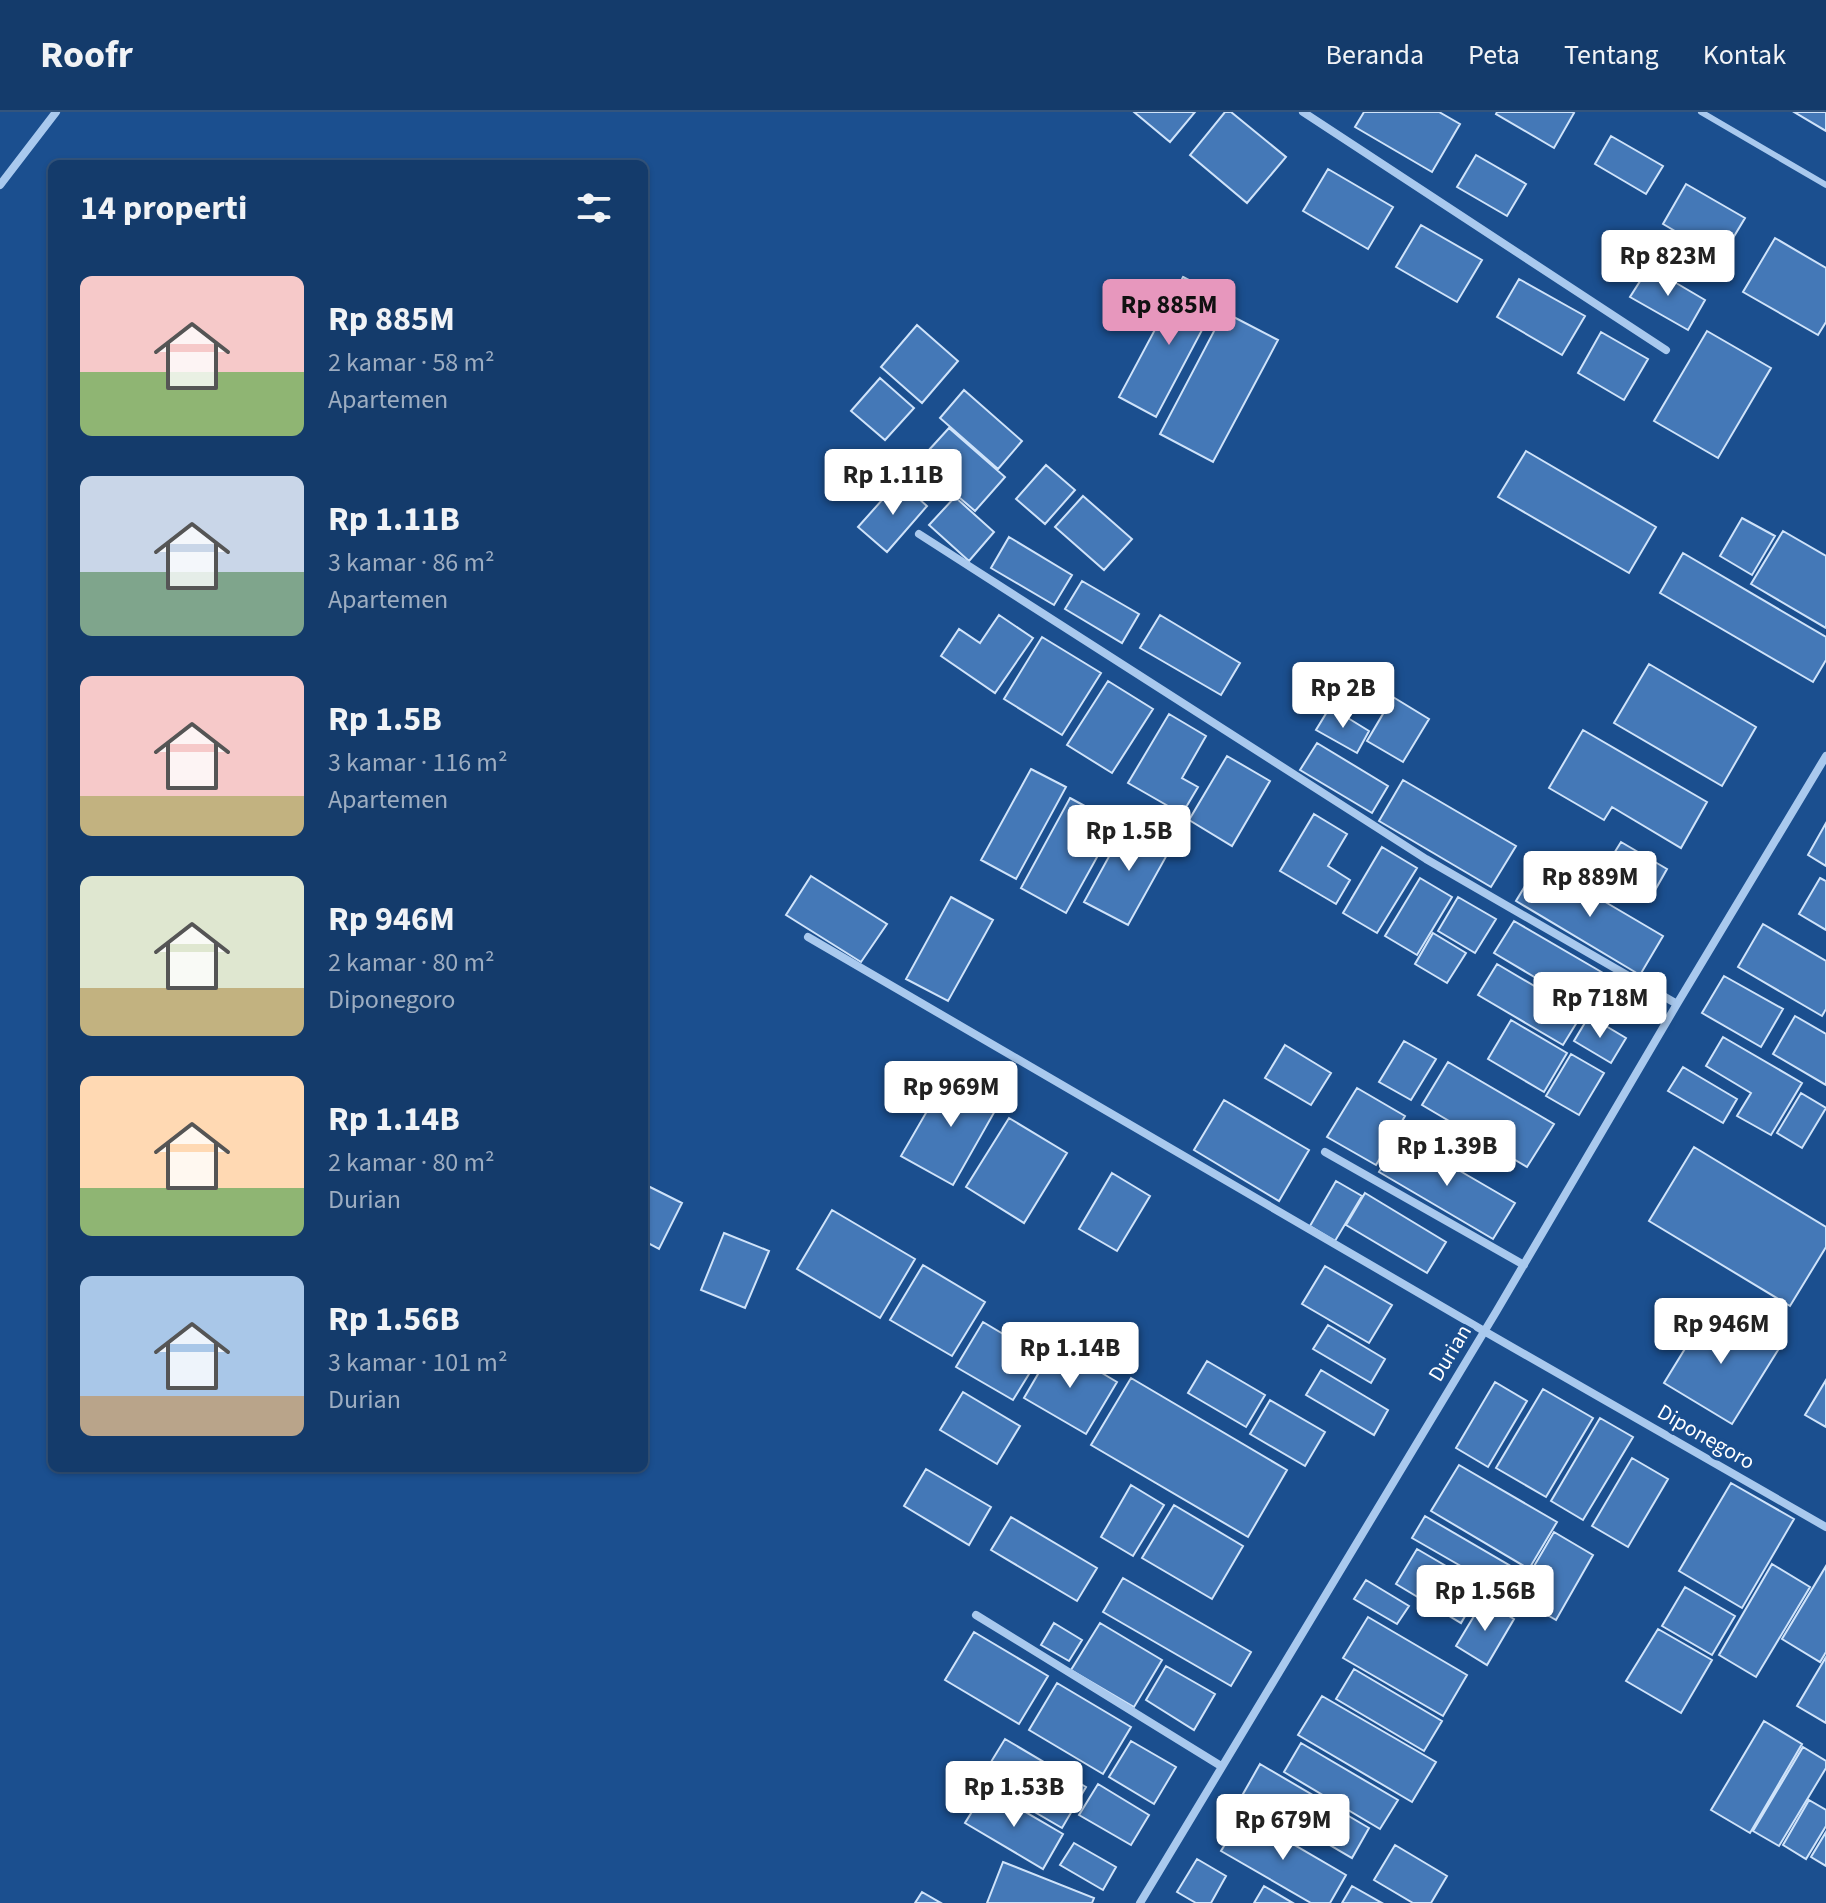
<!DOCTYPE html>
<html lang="id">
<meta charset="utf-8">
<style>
:root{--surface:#143b6b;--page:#1d4271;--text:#f1f3f6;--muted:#9dadc1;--line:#33557e;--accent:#e797bd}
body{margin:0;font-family:"Source Sans 3",sans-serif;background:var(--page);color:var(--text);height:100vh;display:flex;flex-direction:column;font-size:30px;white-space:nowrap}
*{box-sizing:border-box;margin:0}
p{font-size:26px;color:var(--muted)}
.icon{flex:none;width:44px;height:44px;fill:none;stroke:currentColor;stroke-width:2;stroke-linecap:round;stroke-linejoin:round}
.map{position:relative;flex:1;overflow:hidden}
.sheet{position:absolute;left:48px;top:48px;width:600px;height:1312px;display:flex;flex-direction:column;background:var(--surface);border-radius:12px;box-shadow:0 2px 6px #0004,0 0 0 2px var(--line)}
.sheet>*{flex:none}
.price{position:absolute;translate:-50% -68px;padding:0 18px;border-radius:8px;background:#fff;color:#222;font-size:26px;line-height:52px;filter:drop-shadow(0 2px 4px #0008)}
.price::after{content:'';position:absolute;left:50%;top:48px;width:24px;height:18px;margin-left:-12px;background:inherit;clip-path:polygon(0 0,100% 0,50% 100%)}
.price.on{background:var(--accent);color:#111}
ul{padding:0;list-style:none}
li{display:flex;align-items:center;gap:24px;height:200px;padding:0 32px}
li span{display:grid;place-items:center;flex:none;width:224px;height:160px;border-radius:12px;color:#555}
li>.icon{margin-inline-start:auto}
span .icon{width:96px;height:96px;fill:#fffc;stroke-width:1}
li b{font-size:34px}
h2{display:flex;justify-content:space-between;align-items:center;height:96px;padding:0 32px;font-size:34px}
header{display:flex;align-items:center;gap:48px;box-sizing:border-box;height:112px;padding:0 40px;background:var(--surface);border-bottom:2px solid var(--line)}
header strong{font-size:38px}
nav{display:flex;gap:44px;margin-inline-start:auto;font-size:28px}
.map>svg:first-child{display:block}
.building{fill:#4478b7;stroke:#cfe3fa;stroke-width:2}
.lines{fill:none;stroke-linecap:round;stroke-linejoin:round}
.service{stroke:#a9c9ee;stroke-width:6}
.minor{stroke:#a9c9ee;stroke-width:8}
.labels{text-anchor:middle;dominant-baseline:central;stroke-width:7;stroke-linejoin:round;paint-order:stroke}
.street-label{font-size:22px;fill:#fff;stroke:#1b4f8f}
</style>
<header>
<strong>Roofr</strong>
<nav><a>Beranda</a><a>Peta</a><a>Tentang</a><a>Kontak</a></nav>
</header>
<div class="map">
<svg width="1826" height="1791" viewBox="0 0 1826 1791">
<rect width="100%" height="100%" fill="#1b4f8f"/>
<path class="building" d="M1134 0H1195L1170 30Z
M1225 0H1231L1286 45 1247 91 1190 43Z
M1364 0H1439L1460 12 1432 60 1355 15Z
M1497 0H1572L1574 1 1554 36 1496 2Z
M1794 0H1826V19Z
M1611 24 1663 54 1646 82 1595 52Z
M1476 43 1526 72 1507 104 1457 75Z
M1328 57 1393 95 1368 137 1303 99Z
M1686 72 1745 106 1721 146 1663 112Z
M1421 113 1482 148 1457 190 1396 155Z
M1775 126 1826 156V210L1818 223 1743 180Z
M1649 155 1705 188 1688 218 1630 185Z
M1183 165 1220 184 1156 305 1119 285Z
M1519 167 1585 204 1562 243 1497 205Z
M1224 200 1278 228 1213 350 1160 322Z
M917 213 958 249 922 291 881 255Z
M1707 219 1771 256 1718 346 1654 309Z
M1601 220 1648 247 1624 288 1578 261Z
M880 266 914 296 885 328 851 299Z
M964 278 1022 329 998 357 940 306Z
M949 316 1005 365 975 399 918 350Z
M1526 339 1656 415 1629 461 1498 385Z
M1046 353 1075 378 1045 412 1016 387Z
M899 369 927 394 887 440 858 415Z
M1083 384 1132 427 1104 458 1055 415Z
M955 385 994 420 969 449 929 413Z
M1742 406 1775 424 1752 463 1720 444Z
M1783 419 1826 444V516L1751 472Z
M1009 425 1072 463 1054 493 991 456Z
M1683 441 1826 525V548L1813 570 1660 481Z
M1082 469 1139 502 1122 531 1065 497Z
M999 503 1033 526 995 581 941 544 959 517 980 531Z
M1160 503 1240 551 1221 583 1140 536Z
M1042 525 1101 561 1062 623 1004 587Z
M1649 552 1756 615 1722 674 1614 611Z
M1108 569 1153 597 1112 661 1067 633Z
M1393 585 1429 607 1403 650 1367 629Z
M1330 595 1369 619 1357 641 1316 618Z
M1169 602 1206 624 1182 666 1198 675 1182 702 1128 671Z
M1583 618 1707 690 1681 736 1612 695 1604 708 1549 676Z
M1317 631 1388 674 1372 701 1300 658Z
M1227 644 1270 669 1232 734 1189 708Z
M1031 657 1066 675 1016 767 981 748Z
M1403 668 1516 734 1491 775 1379 709Z
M1070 686 1116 711 1066 801 1021 776Z
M1314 702 1347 722 1328 754 1350 768 1336 792 1280 759Z
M1129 708 1173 732 1128 813 1084 790Z
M1826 711V754L1808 743Z
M1621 730 1667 757 1650 787 1603 759Z
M1382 735 1417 756 1377 821 1343 801Z
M1539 751 1663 824 1640 863 1516 789Z
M811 764 887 812 861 850 786 803Z
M1420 766 1452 785 1417 843 1385 824Z
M1820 766 1826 769V818L1799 802Z
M951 785 993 808 948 889 906 867Z
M1458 785 1496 807 1475 841 1438 819Z
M1514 809 1610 865 1590 898 1494 841Z
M1763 812 1826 849V897L1822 904 1738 855Z
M1433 821 1466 841 1447 871 1415 852Z
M1497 852 1582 902 1563 933 1478 883Z
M1724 864 1783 897 1761 935 1702 901Z
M1589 904 1626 926 1611 951 1574 929Z
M1795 904 1826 922V973L1773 942Z
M1511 908 1567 941 1544 980 1488 947Z
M1723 925 1802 971 1771 1023 1737 1004 1751 981 1706 954Z
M1404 929 1436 947 1411 988 1379 970Z
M1285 933 1331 961 1311 993 1265 966Z
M1571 942 1604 961 1579 1003 1546 984Z
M1448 950 1554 1012 1527 1055 1422 993Z
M1683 955 1737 987 1723 1011 1668 979Z
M949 961 1000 990 953 1073 901 1044Z
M1357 976 1405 1004 1376 1053 1327 1025Z
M1801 981 1826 996 1802 1036 1777 1021Z
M1224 988 1309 1038 1279 1089 1194 1038Z
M1009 1006 1067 1041 1024 1111 966 1075Z
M1400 1024 1515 1091 1493 1127 1379 1060Z
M1694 1035 1826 1115V1135L1790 1194 1649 1109Z
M1112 1061 1150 1084 1117 1139 1079 1117Z
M1336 1069 1362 1084 1335 1129 1310 1114Z
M644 1072 682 1091 659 1137 644 1129Z
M1365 1081 1446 1130 1427 1161 1346 1113Z
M832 1098 915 1147 880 1206 797 1157Z
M724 1121 769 1139 745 1196 701 1178Z
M923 1153 985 1190 952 1244 890 1208Z
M1325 1154 1392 1193 1369 1231 1302 1192Z
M1710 1196 1778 1238 1732 1312 1664 1271Z
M983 1210 1040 1244 1013 1288 956 1255Z
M1328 1213 1385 1247 1371 1271 1313 1237Z
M1055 1233 1117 1270 1086 1322 1024 1286Z
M1207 1249 1265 1283 1246 1315 1188 1281Z
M1321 1258 1388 1298 1374 1323 1306 1283Z
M1131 1266 1287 1358 1248 1425 1091 1333Z
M1826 1268V1315L1805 1303Z
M1495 1270 1527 1289 1488 1355 1456 1336Z
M1543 1277 1593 1306 1546 1385 1496 1356Z
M963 1280 1020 1314 997 1352 940 1318Z
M1270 1288 1325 1320 1305 1354 1250 1322Z
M1600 1306 1633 1325 1583 1408 1551 1389Z
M1632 1346 1668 1367 1628 1435 1592 1414Z
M1459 1353 1557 1410 1529 1457 1431 1399Z
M926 1357 991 1395 969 1433 904 1394Z
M1731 1371 1794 1407 1742 1496 1679 1459Z
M1131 1373 1164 1393 1133 1444 1101 1425Z
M1174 1393 1243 1434 1212 1487 1142 1446Z
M1425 1404 1526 1463 1513 1484 1412 1426Z
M1011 1405 1097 1456 1077 1489 991 1438Z
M1554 1420 1593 1443 1556 1508 1516 1485Z
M1417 1437 1482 1475 1461 1511 1396 1472Z
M1772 1452 1810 1475 1756 1565 1719 1543Z
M1826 1454V1540L1820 1550 1782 1527Z
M1123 1466 1251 1540 1231 1574 1103 1500Z
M1366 1468 1409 1494 1397 1512 1354 1487Z
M1685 1475 1735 1504 1712 1543 1662 1514Z
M1483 1489 1514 1507 1487 1553 1456 1534Z
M1368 1505 1467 1563 1443 1604 1343 1546Z
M1054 1511 1082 1528 1069 1549 1041 1533Z
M1100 1511 1162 1548 1134 1595 1071 1558Z
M1658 1517 1712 1548 1681 1601 1626 1569Z
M974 1520 1048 1564 1019 1612 945 1568Z
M1826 1545V1611L1797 1594Z
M1166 1554 1215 1582 1194 1618 1146 1588Z
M1354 1557 1442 1609 1424 1639 1336 1587Z
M1057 1571 1131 1615 1103 1662 1029 1618Z
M1322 1584 1436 1650 1412 1690 1298 1623Z
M1764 1609 1802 1632 1750 1721 1711 1698Z
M1005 1627 1086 1675 1062 1716 980 1668Z
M1131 1629 1176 1655 1154 1692 1109 1665Z
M1301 1631 1398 1688 1380 1717 1284 1660Z
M1803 1635 1826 1649V1656L1779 1734 1753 1719Z
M1260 1652 1369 1716 1352 1746 1243 1682Z
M1098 1672 1149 1703 1131 1733 1079 1703Z
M986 1677 1063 1722 1043 1757 965 1711Z
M1809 1688 1826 1698V1714L1806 1747 1783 1733Z
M1243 1703 1346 1763 1330 1791H1311L1221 1739Z
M1826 1720V1754L1811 1745Z
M1074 1731 1116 1755 1103 1778 1060 1753Z
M1395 1733 1447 1764 1431 1791H1413L1374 1768Z
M1197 1747 1226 1764 1211 1791H1196L1177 1780Z
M1003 1750 1094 1786 1092 1791H987Z
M1264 1774 1293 1791H1254Z
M1352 1774 1382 1791H1342Z
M922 1780 941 1791H915Z"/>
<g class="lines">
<path class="service" d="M1701 0 1826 73"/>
<path class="minor" d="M1303 0 1666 238
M0 73 56 0
M919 422 1426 747 1677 892
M808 825 1484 1219 1826 1415
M1325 1040 1524 1153
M976 1503 1221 1654
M1140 1791 1496 1200 1677 892 1826 644"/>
</g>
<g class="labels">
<g class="street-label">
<text transform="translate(1450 1241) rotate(-59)">Durian</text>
<text transform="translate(1706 1325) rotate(30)">Diponegoro</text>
</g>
</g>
</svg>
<b class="price" style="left:1668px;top:186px">Rp 823M</b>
<b class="price on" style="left:1169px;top:235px">Rp 885M</b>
<b class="price" style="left:893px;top:405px">Rp 1.11B</b>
<b class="price" style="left:1343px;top:618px">Rp 2B</b>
<b class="price" style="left:1129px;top:761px">Rp 1.5B</b>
<b class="price" style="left:1590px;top:807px">Rp 889M</b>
<b class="price" style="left:1600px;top:928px">Rp 718M</b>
<b class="price" style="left:951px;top:1017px">Rp 969M</b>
<b class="price" style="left:1447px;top:1076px">Rp 1.39B</b>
<b class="price" style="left:1721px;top:1254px">Rp 946M</b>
<b class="price" style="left:1070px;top:1278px">Rp 1.14B</b>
<b class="price" style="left:1485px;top:1521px">Rp 1.56B</b>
<b class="price" style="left:1014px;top:1717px">Rp 1.53B</b>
<b class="price" style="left:1283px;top:1750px">Rp 679M</b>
<section class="sheet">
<h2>14 properti<svg class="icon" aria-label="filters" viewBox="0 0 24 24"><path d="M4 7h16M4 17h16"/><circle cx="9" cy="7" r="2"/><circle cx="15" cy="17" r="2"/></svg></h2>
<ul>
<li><span style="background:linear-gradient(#f6c9c9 60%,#8fb573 0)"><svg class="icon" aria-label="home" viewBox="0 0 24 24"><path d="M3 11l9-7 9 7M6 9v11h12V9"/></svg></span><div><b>Rp 885M</b><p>2 kamar · 58 m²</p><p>Apartemen</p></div></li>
<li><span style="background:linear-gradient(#c9d6e8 60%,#7fa58c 0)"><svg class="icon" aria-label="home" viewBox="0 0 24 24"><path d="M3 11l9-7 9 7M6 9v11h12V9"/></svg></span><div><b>Rp 1.11B</b><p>3 kamar · 86 m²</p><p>Apartemen</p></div></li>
<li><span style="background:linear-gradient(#f6c9c9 75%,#c2b280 0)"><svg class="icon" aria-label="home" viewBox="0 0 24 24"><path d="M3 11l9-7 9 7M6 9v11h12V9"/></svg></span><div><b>Rp 1.5B</b><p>3 kamar · 116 m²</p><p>Apartemen</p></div></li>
<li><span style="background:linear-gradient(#dfe7d0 70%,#c2b280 0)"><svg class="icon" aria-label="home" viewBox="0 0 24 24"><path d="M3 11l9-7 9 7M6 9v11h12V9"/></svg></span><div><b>Rp 946M</b><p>2 kamar · 80 m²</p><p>Diponegoro</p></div></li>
<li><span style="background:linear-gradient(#ffd9b3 70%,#8fb573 0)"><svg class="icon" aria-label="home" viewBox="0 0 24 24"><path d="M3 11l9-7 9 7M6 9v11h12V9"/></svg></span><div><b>Rp 1.14B</b><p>2 kamar · 80 m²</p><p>Durian</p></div></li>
<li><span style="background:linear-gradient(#a9c7e8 75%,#b9a48a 0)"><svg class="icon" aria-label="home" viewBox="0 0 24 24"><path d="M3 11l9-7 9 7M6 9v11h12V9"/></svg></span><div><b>Rp 1.56B</b><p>3 kamar · 101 m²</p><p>Durian</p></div></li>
</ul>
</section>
</div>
